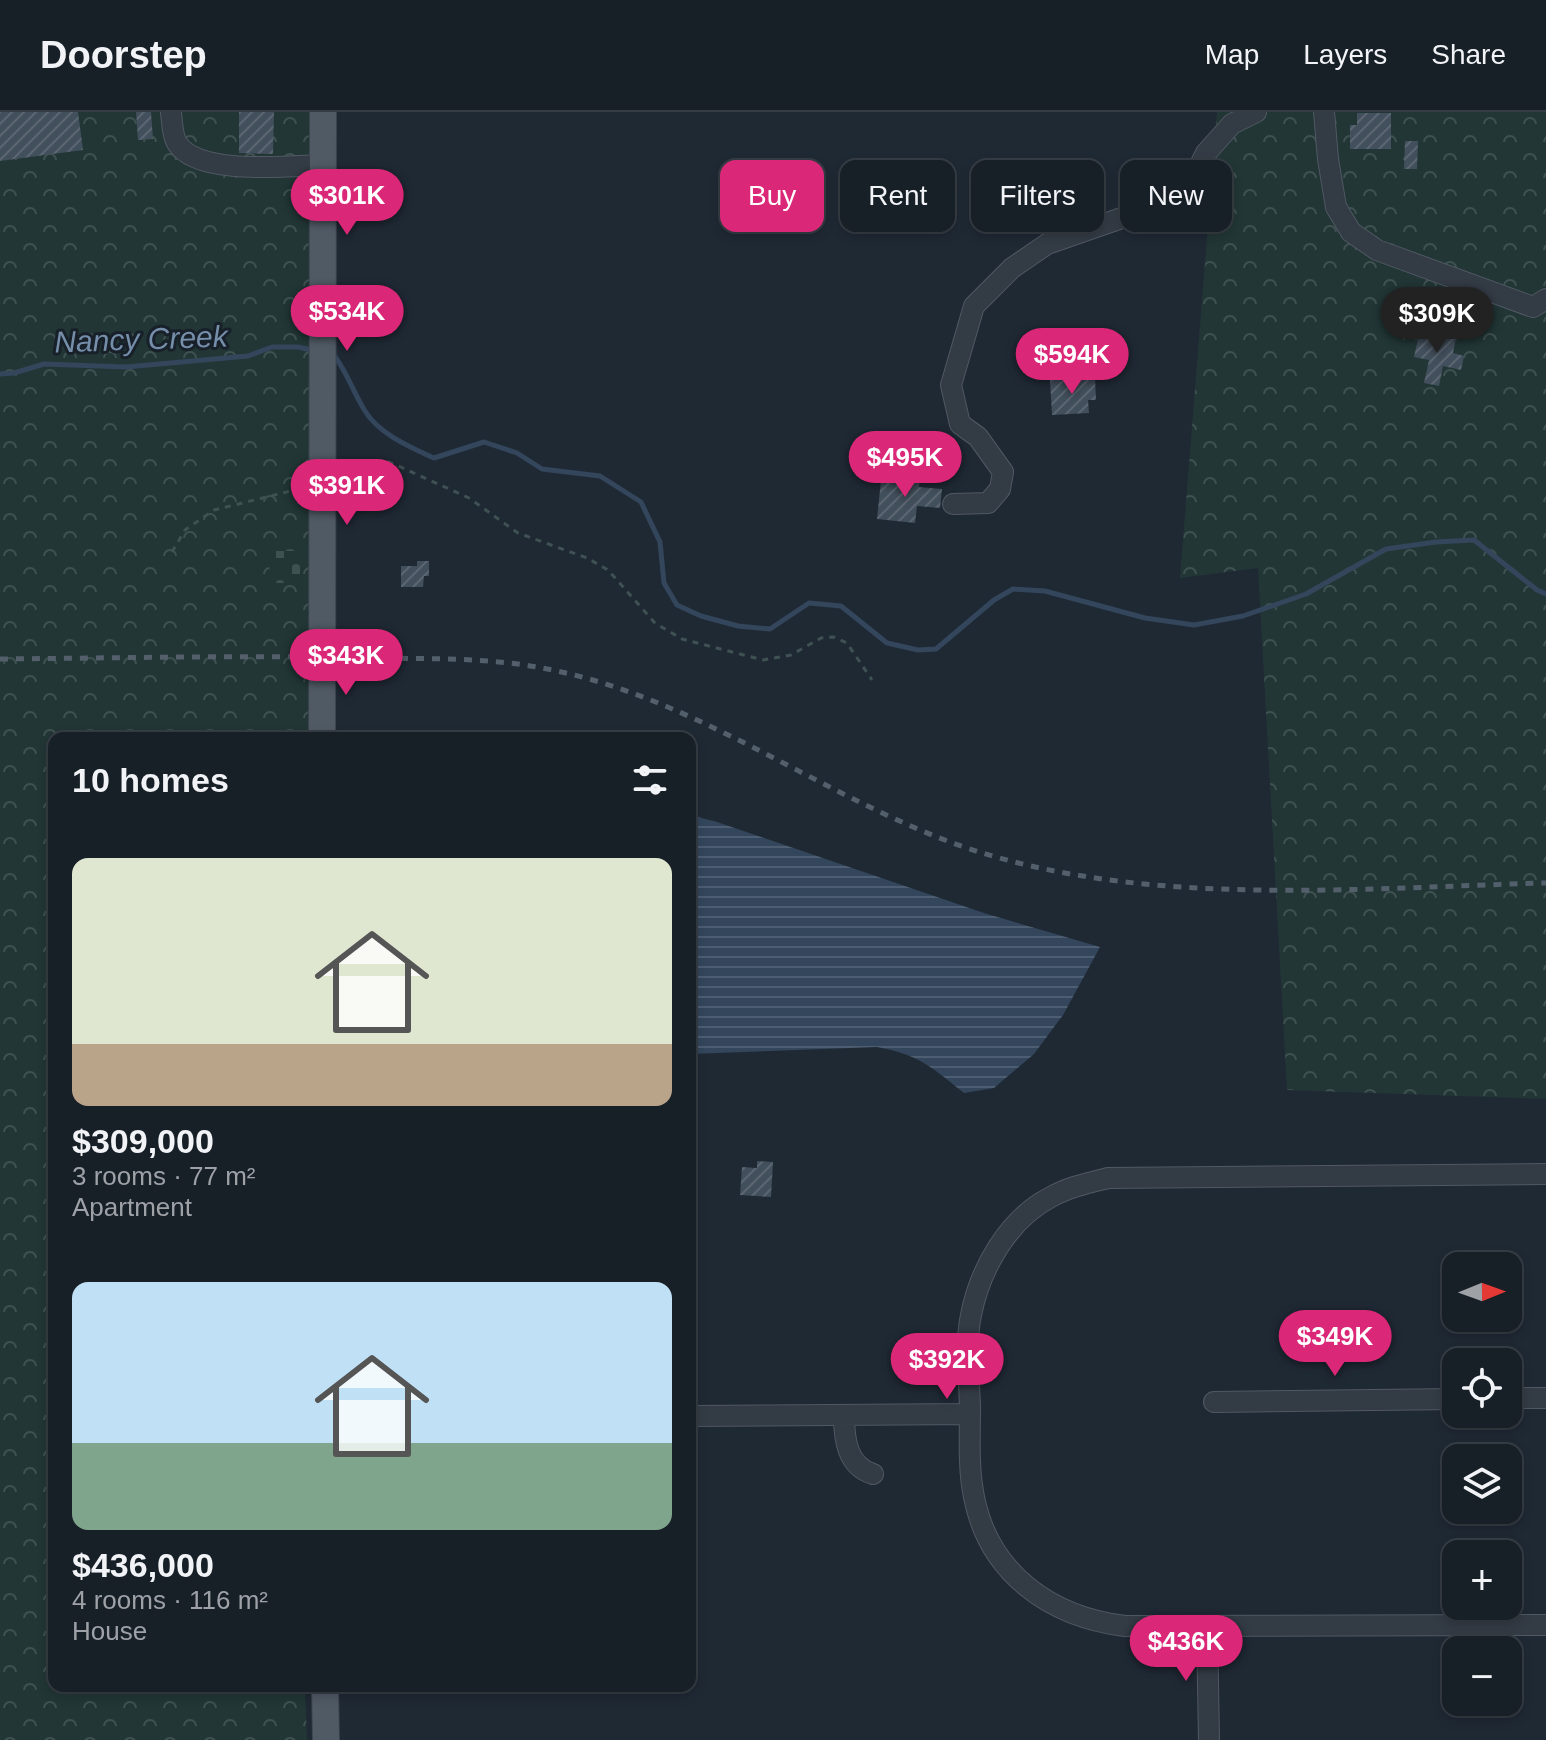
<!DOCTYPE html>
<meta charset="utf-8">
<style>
:root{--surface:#171f27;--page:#242c33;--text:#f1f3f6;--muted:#9ea2a7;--line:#363d44;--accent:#db2777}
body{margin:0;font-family:Helvetica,sans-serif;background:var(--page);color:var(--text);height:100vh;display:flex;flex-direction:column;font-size:30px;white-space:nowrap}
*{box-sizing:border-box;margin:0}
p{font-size:26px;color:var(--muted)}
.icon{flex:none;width:44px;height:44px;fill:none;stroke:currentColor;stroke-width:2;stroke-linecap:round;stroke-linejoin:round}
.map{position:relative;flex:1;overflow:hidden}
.details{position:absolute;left:48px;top:620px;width:648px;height:960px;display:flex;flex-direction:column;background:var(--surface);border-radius:16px;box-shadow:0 4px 12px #0003,0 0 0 2px var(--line)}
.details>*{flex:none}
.hud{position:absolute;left:720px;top:48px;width:706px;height:72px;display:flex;gap:16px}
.needle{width:52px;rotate:89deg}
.buttons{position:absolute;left:1442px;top:1140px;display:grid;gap:16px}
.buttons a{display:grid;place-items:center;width:80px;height:80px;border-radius:16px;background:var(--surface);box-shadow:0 4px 12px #0003,0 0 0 2px var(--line);font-size:40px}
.price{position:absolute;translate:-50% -68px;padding:0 18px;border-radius:28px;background:var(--accent);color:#fff;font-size:26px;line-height:52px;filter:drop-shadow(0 2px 4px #0008)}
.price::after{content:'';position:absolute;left:50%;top:48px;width:24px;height:18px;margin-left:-12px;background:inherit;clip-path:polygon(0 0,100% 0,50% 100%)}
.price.on{background:#222;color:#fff}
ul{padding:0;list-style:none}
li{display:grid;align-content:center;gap:16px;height:424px;padding:0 24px}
li span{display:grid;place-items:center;height:248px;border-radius:16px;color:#555}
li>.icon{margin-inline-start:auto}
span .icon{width:144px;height:144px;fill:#fffc;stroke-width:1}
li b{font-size:34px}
h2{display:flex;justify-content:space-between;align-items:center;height:96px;padding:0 24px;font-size:34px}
.chip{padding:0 28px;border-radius:16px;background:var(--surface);box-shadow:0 4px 12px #0003,0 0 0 2px var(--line);font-size:28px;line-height:72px}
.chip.on{background:var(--accent);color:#fff}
header{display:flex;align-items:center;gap:48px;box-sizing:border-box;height:112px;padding:0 40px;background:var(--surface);border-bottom:2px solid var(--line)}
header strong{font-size:38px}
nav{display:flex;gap:44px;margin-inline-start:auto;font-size:28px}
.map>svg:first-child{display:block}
.forest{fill:url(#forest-crowns)}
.cemetery{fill:url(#cemetery-stones)}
.water{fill:url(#water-rules)}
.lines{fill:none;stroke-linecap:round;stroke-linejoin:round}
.stream{stroke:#33465c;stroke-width:5}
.building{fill:url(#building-hatch)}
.minor-casing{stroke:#505963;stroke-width:22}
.major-casing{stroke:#3c444e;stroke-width:28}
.path{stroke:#3f5153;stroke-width:3;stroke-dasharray:6 6;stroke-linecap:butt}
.minor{stroke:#333b45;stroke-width:20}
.major{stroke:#505a65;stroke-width:26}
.rail{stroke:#545f6c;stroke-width:5;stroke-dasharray:8 8;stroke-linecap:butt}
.labels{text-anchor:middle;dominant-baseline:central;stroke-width:6;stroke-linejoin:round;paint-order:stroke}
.water-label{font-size:30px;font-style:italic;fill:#758eaa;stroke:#182029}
</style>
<header>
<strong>Doorstep</strong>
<nav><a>Map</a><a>Layers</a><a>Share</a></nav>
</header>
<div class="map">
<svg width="1546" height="1628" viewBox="0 0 1546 1628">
<defs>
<pattern id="forest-crowns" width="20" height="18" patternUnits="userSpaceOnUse" patternTransform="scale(2)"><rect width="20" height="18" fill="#223636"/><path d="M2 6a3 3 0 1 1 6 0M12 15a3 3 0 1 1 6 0" fill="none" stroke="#3f5151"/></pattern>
<pattern id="cemetery-stones" width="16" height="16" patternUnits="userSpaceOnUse" patternTransform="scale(2)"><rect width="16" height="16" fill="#223636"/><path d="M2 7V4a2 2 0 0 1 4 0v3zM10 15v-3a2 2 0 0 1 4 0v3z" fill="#3f5151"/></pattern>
<pattern id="water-rules" width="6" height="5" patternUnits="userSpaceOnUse" patternTransform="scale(2)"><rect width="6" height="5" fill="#33465c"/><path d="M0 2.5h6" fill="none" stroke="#4e5e72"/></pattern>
<pattern id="building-hatch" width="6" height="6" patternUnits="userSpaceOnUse" patternTransform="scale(2)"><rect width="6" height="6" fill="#424f5c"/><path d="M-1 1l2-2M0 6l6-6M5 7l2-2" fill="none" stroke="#5b6672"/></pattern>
</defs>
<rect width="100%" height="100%" fill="#1f2934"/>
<path class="forest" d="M0 0H322L315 626H54V1574H305L307 1628H0Z
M1217 0H1546V987L1287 978 1258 456 1180 466Z"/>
<path class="cemetery" d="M269 439H301V471H270Z"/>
<path class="water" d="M690 703 717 710 984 801 1100 835 1063 903 1034 942 994 976 964 981C933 956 918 942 877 935L690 942Z"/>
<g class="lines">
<path class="stream" d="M334 243C348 262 353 280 365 299 379 322 410 335 434 346L484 330 517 341 542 357 600 364 641 390 660 430 664 471 677 493 701 504 738 514 770 517 809 491 841 494 887 531 918 538 936 537 994 488 1013 477 1045 479 1145 506 1194 513 1243 504 1306 482 1386 437 1436 430 1474 428 1537 478 1546 482
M0 262 14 261 44 252 126 255 248 244 272 235H298L316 239"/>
</g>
<path class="building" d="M0 0H78L83 38 0 49Z
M136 0H151L153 27 138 28Z
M239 0H274L273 42 239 41Z
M1357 1H1391V37H1350V13H1357Z
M1405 29H1418L1417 57H1404Z
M1420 218 1456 226 1453 241 1464 244 1461 258 1443 254 1439 274 1424 271 1429 248 1414 245Z
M1095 266 1096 288H1088L1089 301 1052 303 1050 268Z
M898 364 920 366 919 375 942 377 940 396 917 394 915 411 877 407 881 368 897 370Z
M417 449H429V464H424L423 475H401V454H417Z
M757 1049 773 1050 771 1085 740 1083 742 1055 757 1056Z"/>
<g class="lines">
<defs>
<path id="minor" d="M171 0C172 9 172 23 177 31 197 64 288 54 322 53
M1324 0 1328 47 1336 95 1351 120 1377 138 1533 195 1546 187
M953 392 988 391 1000 377 1003 360 978 325 960 312 951 273 974 194 1012 156 1047 132 1162 92 1186 80 1206 41 1232 12 1256 0
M1546 1062 1108 1066C1088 1071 1069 1075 1051 1085 1008 1107 980 1157 971 1203 965 1232 969 1264 970 1294 970 1324 968 1356 974 1385 989 1462 1051 1505 1125 1514L1546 1513
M1508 1286H1546
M1214 1290 1456 1287
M844 1303C844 1327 847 1354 873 1362
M690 1304 970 1302
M1207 1514 1209 1628"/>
<path id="major" d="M322 626 323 0
M325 1574 326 1628"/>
</defs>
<use href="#minor" class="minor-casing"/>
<use href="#major" class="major-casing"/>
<path class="path" d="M341 357 385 348 469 386 518 421 587 446 608 458 655 511 682 527 763 548 791 543 821 526 834 525 847 531 872 568
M172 440 185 418 214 398 303 376"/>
<use href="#minor" class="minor"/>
<use href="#major" class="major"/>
<path class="rail" d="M0 547C122 546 245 543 367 546 425 547 485 545 542 556 685 582 804 672 937 725 1123 799 1350 776 1546 771"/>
</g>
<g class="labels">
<g class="water-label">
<text transform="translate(141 227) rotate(-2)">Nancy Creek</text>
</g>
</g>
</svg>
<div class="buttons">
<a><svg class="needle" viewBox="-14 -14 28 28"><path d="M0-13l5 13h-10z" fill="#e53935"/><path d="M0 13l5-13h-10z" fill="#9ea2a7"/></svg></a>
<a><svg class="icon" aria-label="locate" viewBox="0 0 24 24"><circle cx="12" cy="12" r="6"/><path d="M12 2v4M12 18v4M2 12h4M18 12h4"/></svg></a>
<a><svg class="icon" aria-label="layers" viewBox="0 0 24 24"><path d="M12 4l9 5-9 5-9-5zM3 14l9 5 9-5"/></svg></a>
<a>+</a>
<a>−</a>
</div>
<b class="price" style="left:347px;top:125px">$301K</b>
<b class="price" style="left:347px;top:241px">$534K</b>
<b class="price on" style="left:1437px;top:243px">$309K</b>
<b class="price" style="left:1072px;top:284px">$594K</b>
<b class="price" style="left:905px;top:387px">$495K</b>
<b class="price" style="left:347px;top:415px">$391K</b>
<b class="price" style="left:346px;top:585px">$343K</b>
<b class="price" style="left:1335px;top:1266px">$349K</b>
<b class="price" style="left:947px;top:1289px">$392K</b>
<b class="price" style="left:1186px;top:1571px">$436K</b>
<div class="hud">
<a class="chip on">Buy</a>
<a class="chip">Rent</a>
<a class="chip">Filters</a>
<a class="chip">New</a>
</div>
<section class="details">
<h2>10 homes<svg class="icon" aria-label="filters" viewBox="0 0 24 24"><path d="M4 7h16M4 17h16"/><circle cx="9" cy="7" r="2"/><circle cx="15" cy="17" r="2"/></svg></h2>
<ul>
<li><span style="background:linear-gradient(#dfe7d0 75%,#b9a48a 0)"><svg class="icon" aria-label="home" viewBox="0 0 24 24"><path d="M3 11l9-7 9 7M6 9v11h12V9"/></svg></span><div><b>$309,000</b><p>3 rooms · 77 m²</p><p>Apartment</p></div></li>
<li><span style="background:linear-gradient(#bfe0f5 65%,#7fa58c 0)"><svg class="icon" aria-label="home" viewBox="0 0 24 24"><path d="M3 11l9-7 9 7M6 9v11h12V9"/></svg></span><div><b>$436,000</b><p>4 rooms · 116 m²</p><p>House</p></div></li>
</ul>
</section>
</div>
